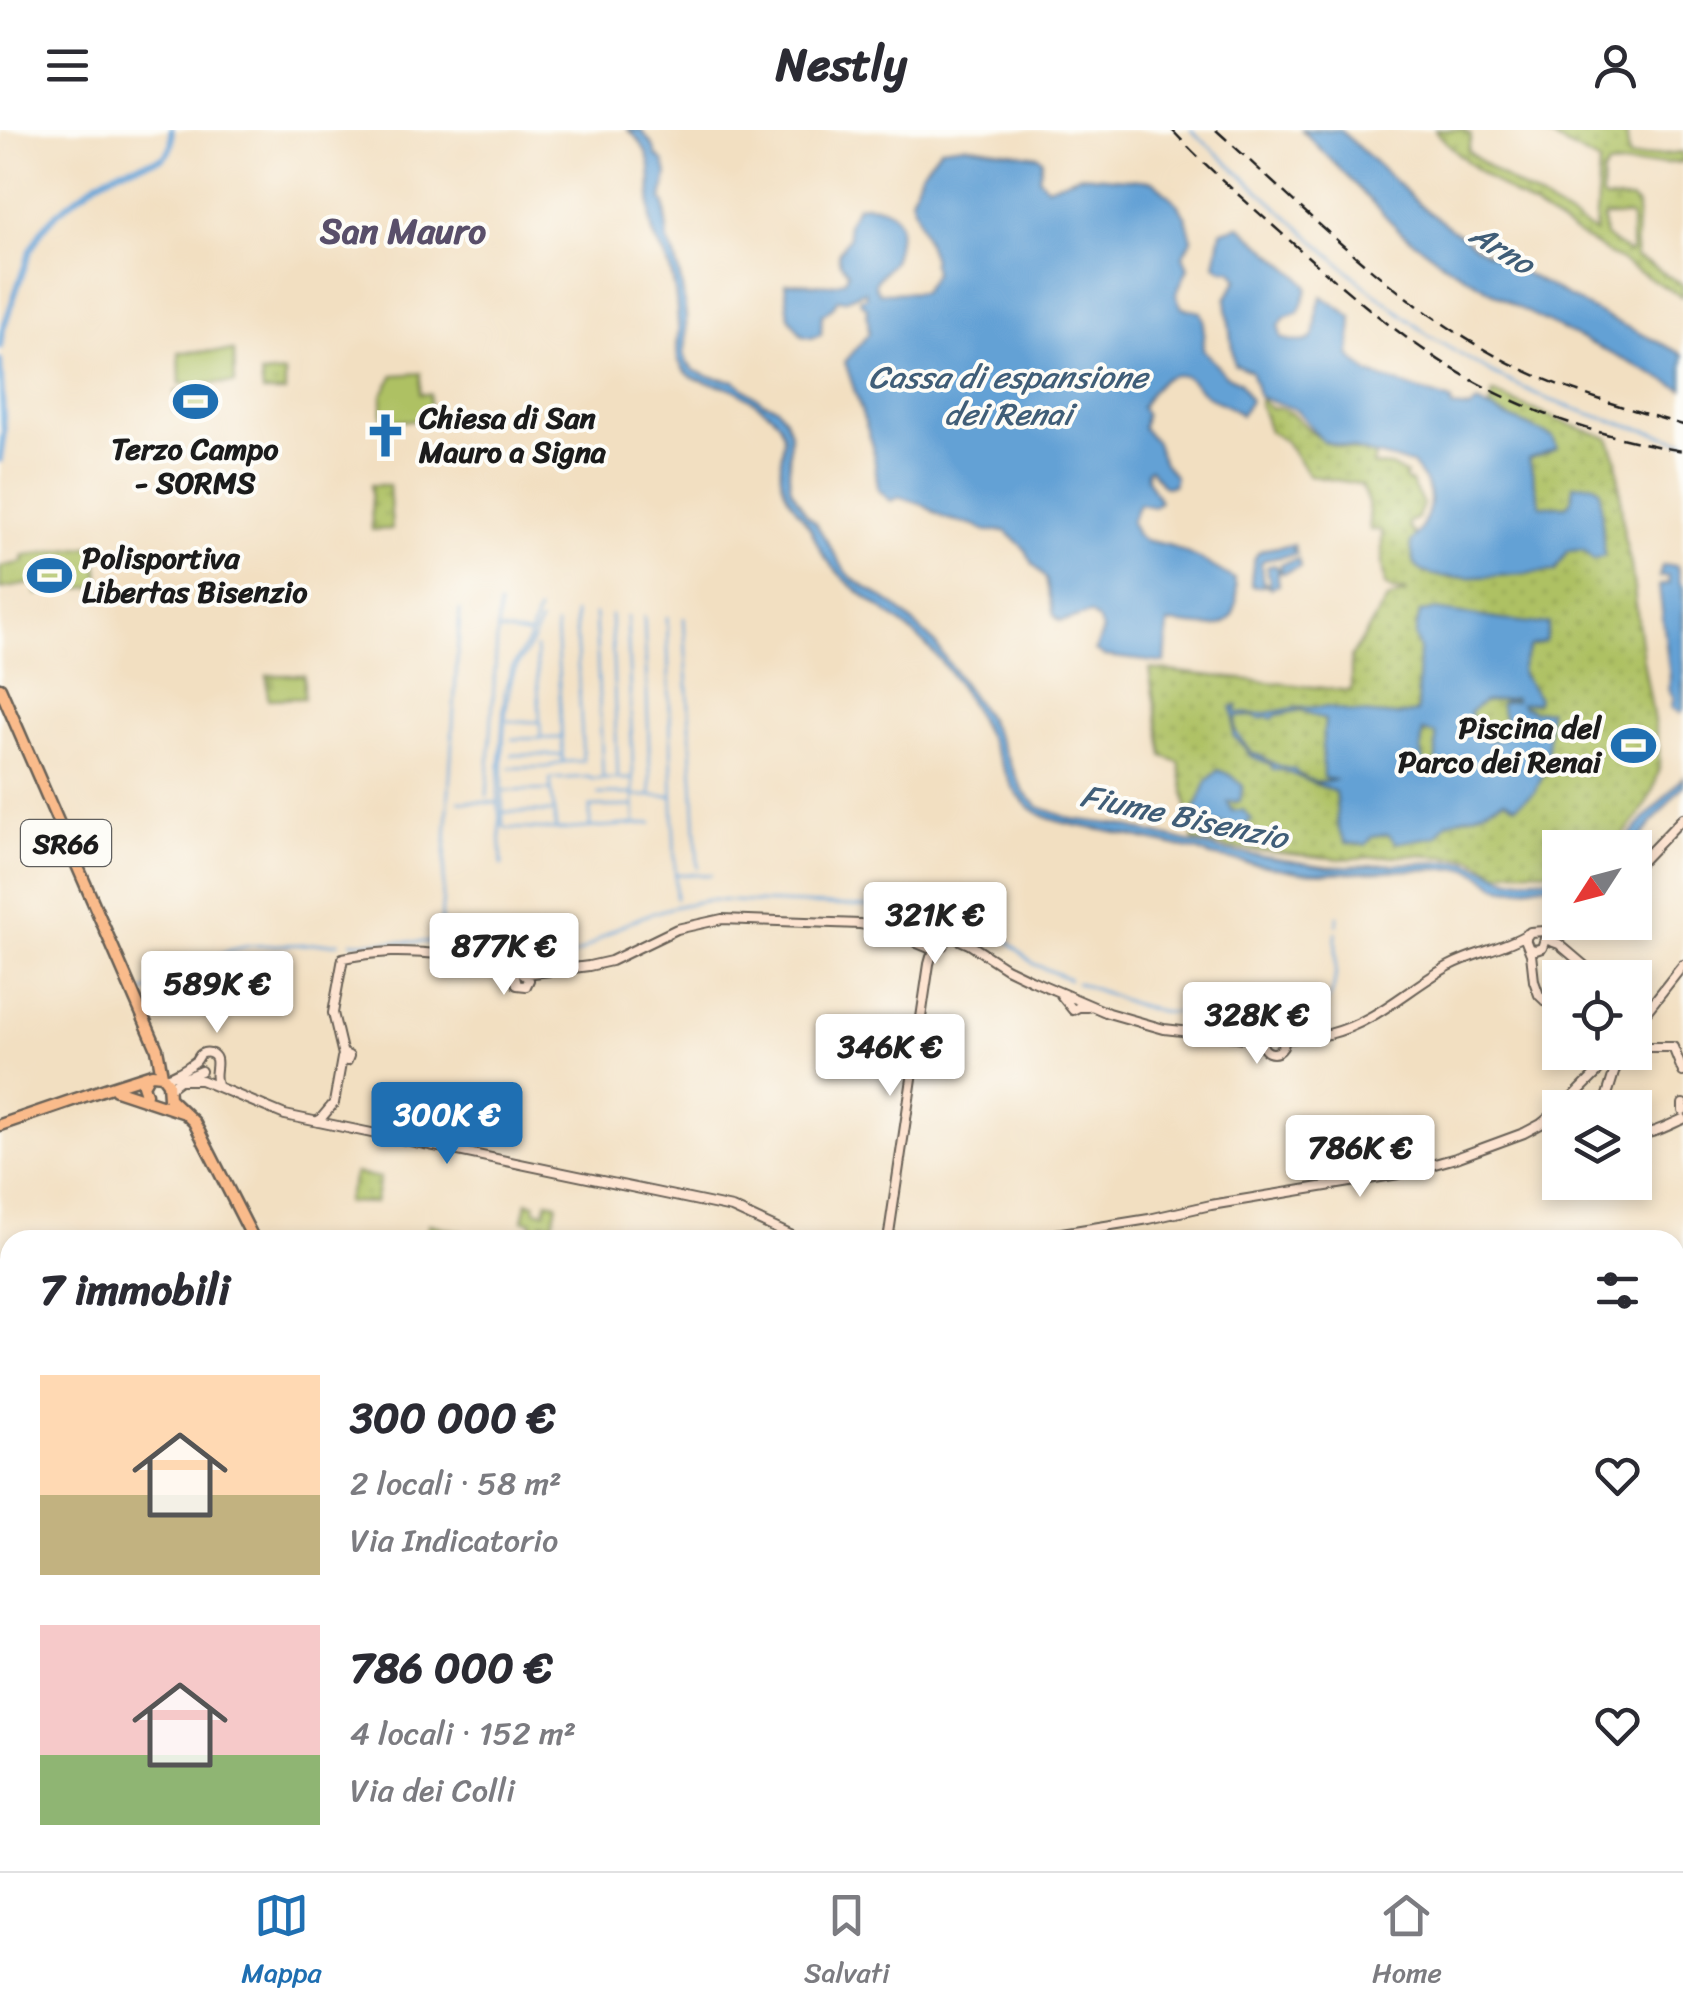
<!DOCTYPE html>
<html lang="it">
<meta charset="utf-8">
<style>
:root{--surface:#fff;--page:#f2f2f3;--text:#2b2b33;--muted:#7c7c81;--line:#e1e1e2;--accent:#1f6fb2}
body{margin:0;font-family:Sriracha,sans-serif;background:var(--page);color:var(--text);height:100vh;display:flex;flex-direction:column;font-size:38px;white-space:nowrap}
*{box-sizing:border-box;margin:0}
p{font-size:32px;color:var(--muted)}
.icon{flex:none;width:55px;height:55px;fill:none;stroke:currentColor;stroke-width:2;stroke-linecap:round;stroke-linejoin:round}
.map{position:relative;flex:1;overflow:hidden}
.panel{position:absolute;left:0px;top:1100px;width:1685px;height:642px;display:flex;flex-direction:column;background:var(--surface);border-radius:30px 30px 0 0;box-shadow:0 5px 15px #0003}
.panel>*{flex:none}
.needle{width:65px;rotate:234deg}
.tools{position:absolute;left:1542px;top:700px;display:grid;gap:20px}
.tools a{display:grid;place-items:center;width:110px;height:110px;border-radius:0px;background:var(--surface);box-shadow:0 5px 15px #0003;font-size:50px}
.price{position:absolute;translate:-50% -85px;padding:0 22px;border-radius:10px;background:#fff;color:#222;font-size:32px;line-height:65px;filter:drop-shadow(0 2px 5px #0008)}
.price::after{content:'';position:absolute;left:50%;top:60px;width:30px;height:22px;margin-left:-15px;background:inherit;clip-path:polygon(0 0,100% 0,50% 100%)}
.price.selected{background:var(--accent);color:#fff}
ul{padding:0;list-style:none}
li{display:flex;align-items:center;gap:30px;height:250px;padding:0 40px}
li span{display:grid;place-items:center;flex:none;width:280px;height:200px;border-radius:0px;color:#555}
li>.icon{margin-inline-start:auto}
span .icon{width:120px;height:120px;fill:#fffc;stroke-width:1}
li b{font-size:42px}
h2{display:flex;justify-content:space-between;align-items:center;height:120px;padding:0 40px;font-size:42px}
header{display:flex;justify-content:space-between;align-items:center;height:130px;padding:0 40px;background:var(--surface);font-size:45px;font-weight:700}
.tab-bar{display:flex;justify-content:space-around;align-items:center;height:140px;border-top:2px solid var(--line);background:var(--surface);font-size:28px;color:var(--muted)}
.tab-bar a{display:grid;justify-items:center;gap:5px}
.tab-bar .selected{color:var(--accent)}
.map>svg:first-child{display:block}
.grass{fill:#aec164;stroke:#656e40;stroke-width:2.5}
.cemetery{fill:url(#cemetery-stones);stroke:#656e40;stroke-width:2.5}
.park{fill:url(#park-dots);stroke:#656e40;stroke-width:2.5;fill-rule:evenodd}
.water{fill:#63a1d5;stroke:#405e78;stroke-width:2.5;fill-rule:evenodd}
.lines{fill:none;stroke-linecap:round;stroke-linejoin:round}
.stream{stroke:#63a1d5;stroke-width:2.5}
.river{stroke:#63a1d5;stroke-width:6}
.secondary-casing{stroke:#676056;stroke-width:12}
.primary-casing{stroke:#676056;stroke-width:15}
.secondary{stroke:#fde4d1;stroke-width:8}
.primary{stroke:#fabb8b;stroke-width:10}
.rail{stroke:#1c1c1c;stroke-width:2.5;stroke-dasharray:15 8;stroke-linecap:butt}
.labels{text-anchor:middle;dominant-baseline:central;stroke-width:8;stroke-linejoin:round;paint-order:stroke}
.shield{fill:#fdfcf7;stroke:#605f5e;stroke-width:2.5}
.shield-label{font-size:28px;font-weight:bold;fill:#1c1c1c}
.poi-label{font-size:30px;font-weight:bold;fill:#1c1c1c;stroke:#fdfcf7;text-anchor:start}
.water-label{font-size:32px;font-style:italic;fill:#405e78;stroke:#fdfcf7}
.quarter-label{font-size:35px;font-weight:bold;fill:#594f6a;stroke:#fdfcf7}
</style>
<header><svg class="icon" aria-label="menu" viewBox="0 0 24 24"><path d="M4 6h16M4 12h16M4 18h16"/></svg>Nestly<svg class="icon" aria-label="person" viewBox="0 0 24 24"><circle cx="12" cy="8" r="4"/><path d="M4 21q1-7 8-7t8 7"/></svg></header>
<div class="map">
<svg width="1683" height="1741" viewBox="0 0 1683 1741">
<defs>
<pattern id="cemetery-stones" width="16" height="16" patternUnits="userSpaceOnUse" patternTransform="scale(2.5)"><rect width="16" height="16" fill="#aec164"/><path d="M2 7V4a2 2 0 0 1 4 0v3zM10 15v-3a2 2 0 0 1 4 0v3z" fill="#95a556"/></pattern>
<pattern id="park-dots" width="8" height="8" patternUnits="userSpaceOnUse" patternTransform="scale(2.5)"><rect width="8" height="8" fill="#aec164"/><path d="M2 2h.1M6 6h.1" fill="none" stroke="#95a556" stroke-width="1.8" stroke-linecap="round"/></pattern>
</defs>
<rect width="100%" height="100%" fill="#fdfcf7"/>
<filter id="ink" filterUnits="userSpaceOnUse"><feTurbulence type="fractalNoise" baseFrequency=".01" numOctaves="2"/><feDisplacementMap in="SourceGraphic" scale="20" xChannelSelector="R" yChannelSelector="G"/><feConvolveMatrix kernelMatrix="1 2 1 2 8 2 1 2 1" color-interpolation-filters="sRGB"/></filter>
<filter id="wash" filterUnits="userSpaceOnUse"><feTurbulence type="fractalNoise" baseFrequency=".0048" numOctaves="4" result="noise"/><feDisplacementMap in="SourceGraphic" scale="40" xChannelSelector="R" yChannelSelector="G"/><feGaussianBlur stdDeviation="2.25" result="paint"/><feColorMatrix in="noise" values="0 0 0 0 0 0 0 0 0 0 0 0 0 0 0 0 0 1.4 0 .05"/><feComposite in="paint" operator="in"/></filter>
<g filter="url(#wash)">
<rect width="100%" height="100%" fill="#f2dfc1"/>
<path class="grass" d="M234 221 235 253 180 254 179 222Z
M421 243 420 264H430V290L382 291V265L394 245Z
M176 261 215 262 214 284 175 282Z
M95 416 100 456 37 464 35 453 0 459V437L24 432 23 426Z
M547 1071 557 1073 553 1094 543 1092 541 1100 532 1098V1092L523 1090 527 1072 535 1074V1080L545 1082Z"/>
<path class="cemetery" d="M267 545H304V568L268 569Z"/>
<path class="park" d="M1435 0H1463L1471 5 1468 21C1506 54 1553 74 1595 103L1599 33 1538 0H1626L1629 28 1683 22V32L1608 37 1603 43 1602 67 1604 70H1632L1638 75 1635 127C1653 134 1666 146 1683 155V167C1638 143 1595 115 1551 88 1509 62 1467 38 1435 0ZM1609 86H1629L1631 88V121L1629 123 1605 106 1603 88Z
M285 243V262H263L261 245Z
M1493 263 1565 293 1609 308 1617 330 1624 407 1631 435 1643 529 1659 619V641L1653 660 1640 685 1613 717 1560 718V741L1514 740 1499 743 1472 728 1408 725 1340 729 1229 718 1193 710 1179 632 1163 626 1149 539 1351 561V527L1387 470 1408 461H1393L1385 455 1382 435V402L1380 400H1370L1368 373 1361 355C1344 350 1327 350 1309 345L1286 312 1269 301 1259 273 1261 270 1271 278C1298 277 1304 303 1326 312 1341 319 1359 321 1375 325L1373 335 1391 336 1406 345 1404 348 1408 352 1410 351 1423 374 1418 388 1409 392V398L1417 406 1411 413 1448 448 1555 441 1566 421 1584 420 1572 369 1567 376H1540L1529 328 1557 318 1553 307 1490 279Z
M371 355H389L392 399 372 400Z
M355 1043 380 1048 375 1073 346 1072Z
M429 1094 461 1102 459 1110H424Z"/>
<path class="water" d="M628 0H641L653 15 656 25 664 32 667 44 662 69 665 75 668 112 675 126 682 156 686 186V213L684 224 687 233 695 241 708 246 735 251 763 272 776 277 785 288 790 302 789 345 791 359 807 385 815 392 844 439 853 449 894 475 934 512 988 589 1025 664 1039 677 1072 689 1121 695 1220 720 1329 737 1467 731 1510 749 1560 747V755C1540 751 1521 763 1501 757 1487 753 1480 740 1465 738L1328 743 1299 742 1211 726 1199 721C1170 715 1141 708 1112 702 1074 694 1035 695 1013 658 988 608 966 555 926 515 892 481 845 461 820 419 816 412 814 404 810 398 799 380 784 368 781 346 778 327 791 304 775 288 767 280 747 267 737 261 718 250 689 257 679 231 674 219 680 205 678 193 677 173 674 145 665 126 660 117 654 109 652 99 644 63 665 29 628 0Z
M1302 0H1340L1425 79 1476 117 1608 188 1683 224V259L1517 177 1443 133 1401 102Z
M964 15 1038 26 1042 29 1039 48 1047 57 1080 45 1153 51 1179 75 1186 88 1192 109 1183 125 1188 138 1176 165 1182 178 1201 182 1204 190 1203 219 1225 245 1240 252 1250 271 1241 285C1231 276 1218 273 1206 265 1200 261 1195 253 1189 249 1166 235 1151 261 1141 277L1145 285 1143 298 1155 311 1164 333 1175 347 1173 355 1167 357 1163 356 1150 339 1147 341V349L1160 371 1154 377 1139 374 1131 392 1137 405 1144 410 1168 415 1200 429 1234 449C1239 465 1238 492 1217 496 1204 498 1182 493 1168 493L1165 533 1104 526 1095 521 1103 500 1098 490 1091 484C1079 485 1072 491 1060 491L1054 485 1046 449 1033 434 1025 419 1006 401H986L976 396 944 388 923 375 900 367 890 371 878 359 873 316 845 232 869 203 867 178 860 171 861 168 866 167 865 161 844 170 838 169 834 176 822 185 821 205 811 208 802 206 789 187 785 154C806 150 826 161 846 149L848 142 840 133 838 124 849 107C845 90 851 91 857 76 870 73 896 77 899 95 900 99 896 124 894 128 891 138 876 146 875 155 875 158 878 160 879 163L922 162 934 144 932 126 911 69 921 43 941 18Z
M1240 96 1301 148 1308 158 1299 182 1285 187 1279 196 1281 208C1329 223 1309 191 1322 166L1352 187 1350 226 1369 244 1451 271 1452 277 1470 279 1477 273 1553 307 1557 318 1529 329 1540 375 1567 376 1572 369 1573 355 1592 354 1600 359 1604 426 1593 430 1584 420 1567 421 1555 441C1526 443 1445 454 1422 441 1412 434 1412 423 1411 413 1423 398 1436 375 1427 356 1424 348 1416 340 1412 334L1322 311 1297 280 1259 267 1251 241 1234 234 1226 169 1238 149 1232 140H1223L1215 135 1221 101Z
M1294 415 1295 418 1291 420H1295L1297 424 1264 430 1261 433 1263 453H1270L1267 437 1274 435 1280 441V434L1298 429 1300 437 1282 443 1277 441 1279 455 1270 458 1269 455 1254 457 1251 454C1254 414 1257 421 1294 415Z
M1669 435 1677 436 1680 453 1683 458V579L1680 583 1671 577 1674 568 1669 560 1670 548 1659 456 1669 453 1668 446 1659 447 1662 436Z
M1435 480 1503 490 1541 494 1549 493 1545 512 1530 516C1514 552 1522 539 1538 567L1537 572 1521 574 1523 577 1529 578 1533 581 1549 580 1547 634 1536 661 1516 676 1505 670 1472 685 1447 692 1437 706 1396 713 1388 704 1372 707 1366 715 1346 713C1331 689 1340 686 1335 662L1282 640H1273L1270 634 1250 626 1245 617 1233 606 1234 586 1231 577 1238 576 1236 580 1238 583 1261 584 1294 578 1326 577 1351 582 1396 586 1417 582 1419 519 1415 506 1420 482ZM1514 568 1515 571 1504 572 1500 574 1508 601 1501 609 1488 610 1477 606 1470 582 1483 572ZM1301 580 1325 590 1322 617 1323 648 1334 650C1318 656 1304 649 1293 639 1270 637 1269 626 1251 623 1245 608 1229 605 1237 587L1254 586 1260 589 1268 587 1272 589 1277 585ZM1423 601 1436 604V645L1424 637 1421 618Z
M1218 640 1231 645 1243 656 1240 671 1228 672 1232 681 1243 680 1252 690 1242 697 1203 692 1193 684 1207 651Z
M1683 647V655L1637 711 1630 717H1619Z"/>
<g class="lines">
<path class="stream" d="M1191 0 1364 155 1432 208 1494 244 1547 269 1599 287 1683 311
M595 484 603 649
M611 485 618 649
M627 486 635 693
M644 487 651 666
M667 487 676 769
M684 488 698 738
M540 492C537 499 535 507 531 514 525 526 515 534 512 548 501 587 502 654 503 696L507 698 558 700 652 693
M556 496 563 630
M498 501 529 505
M536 518 541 609
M508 591 539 592
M512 609 560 608
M512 625H561
M510 638 547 637 563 632 583 631 575 483
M503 661 550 660
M598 664H632
M487 666 499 476
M635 666H671
M459 671 498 673
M503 682H551
M590 696V677L633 676
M556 698 550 649 589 647 591 649H632
M502 735 498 662 505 560 512 538 528 512 538 481
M677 744 711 745
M1337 795 1338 786
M440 810 460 480
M351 812H440L565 828C585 824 600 806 619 797 648 782 677 775 709 770L945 780 968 784 988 793 1034 834 1069 849
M1076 852 1139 876 1164 882 1307 885C1343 878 1335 832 1336 803
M142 863 231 820 248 816 339 813
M0 1610 10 1616
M1380 1732 1381 1741
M1618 1732 1640 1740
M66 1741 175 1740 202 1732
M720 1741V1732"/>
<path class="river" d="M0 217 2 202 30 121 42 100 57 83 97 52 120 40 163 28C172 21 173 11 171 0
M0 230 4 302 0 330"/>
</g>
</g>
<g filter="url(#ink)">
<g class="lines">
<defs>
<path id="secondary" d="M1635 738 1683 688
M927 799 942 802 946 809 943 815 929 818 917 813 916 804Z
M942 802 969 814 1006 838 1031 850 1108 883 1164 899 1263 910
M1545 809 1559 814 1599 848
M1530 819 1536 820 1542 818 1545 809 1558 798
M510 840 515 847 517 855 526 856
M526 844 589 836 611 831 677 799 722 789 860 794 893 801 916 811
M1061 865 1073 880 1079 877H1088
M1560 885 1539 865 1534 851 1531 824 1525 809 1530 802 1544 801 1563 792
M1635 896 1683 835
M1262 912a11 11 0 1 1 22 0a11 11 0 1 1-22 0Z
M1283 909C1298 908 1314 908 1329 904 1375 893 1409 858 1449 836 1475 822 1503 819 1527 804
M1635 917H1673L1683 942
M345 924 349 926 347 931 342 928Z
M343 925 333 883 343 828C358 825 375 823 391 822 419 821 514 828 529 850L526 856
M165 948C176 945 187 938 196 931 198 929 199 925 201 924 207 921 214 923 216 929 218 937 213 944 217 955
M180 950H201L285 985 732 1078 801 1110
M168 959 180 950 201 941
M1683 974V981
M1562 978 1595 945 1614 922
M1603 978 1618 930 1607 922
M318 992 334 973 342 928
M1635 1004C1652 1005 1667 996 1683 989
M888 1110 929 834 931 827 940 817
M1018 1110 1149 1089 1211 1075 1399 1044 1456 1028 1524 1003 1541 994 1560 979
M1675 1700 1683 1689
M1643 1741 1650 1732"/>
<path id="primary" d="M0 558 157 919 162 945
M116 960 182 982
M146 964 143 955 148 946
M0 995 105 959 152 944 162 945 168 953 169 968 194 992 254 1110
M562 1732 566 1741"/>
</defs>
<use href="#secondary" class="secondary-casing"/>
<use href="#primary" class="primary-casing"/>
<use href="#secondary" class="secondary"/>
<use href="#primary" class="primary"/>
<path class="rail" d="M1172 0C1208 39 1249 74 1288 109 1334 150 1379 190 1430 224 1505 276 1594 306 1683 321
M1216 0C1305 80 1390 168 1496 226 1554 258 1620 276 1683 295"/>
</g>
</g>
<defs>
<symbol id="stadium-bare" viewBox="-9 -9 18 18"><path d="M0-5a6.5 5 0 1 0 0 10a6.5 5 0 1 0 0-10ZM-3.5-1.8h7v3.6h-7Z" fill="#1f6fb2" stroke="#fdfcf7" stroke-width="2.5" paint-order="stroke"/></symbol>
<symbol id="church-bare" viewBox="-9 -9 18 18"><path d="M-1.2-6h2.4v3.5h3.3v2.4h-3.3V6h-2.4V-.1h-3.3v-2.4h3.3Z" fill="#1f6fb2" stroke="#fdfcf7" stroke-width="2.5" paint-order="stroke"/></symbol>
</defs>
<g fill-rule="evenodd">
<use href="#stadium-bare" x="164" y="240" width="63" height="63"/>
<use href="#church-bare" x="354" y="274" width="63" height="63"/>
<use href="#stadium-bare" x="18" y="414" width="63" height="63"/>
<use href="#stadium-bare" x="1602" y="584" width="63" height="63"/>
</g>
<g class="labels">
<rect class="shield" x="21" y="690" width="90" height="46" rx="8"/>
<g class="shield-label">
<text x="66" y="713">SR66</text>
</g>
<g class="poi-label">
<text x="419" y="288">Chiesa di San<tspan x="419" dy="34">Mauro a Signa</tspan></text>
<text x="195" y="319" text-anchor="middle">Terzo Campo<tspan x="195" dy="34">- SORMS</tspan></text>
<text x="82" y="428">Polisportiva<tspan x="82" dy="34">Libertas Bisenzio</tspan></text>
<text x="1601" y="598" text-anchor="end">Piscina del<tspan x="1601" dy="34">Parco dei Renai</tspan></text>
</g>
<g class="water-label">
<text transform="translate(1502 119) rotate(32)">Arno</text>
<text x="1008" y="247">Cassa di espansione<tspan x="1008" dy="37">dei Renai</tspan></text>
<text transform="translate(1184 687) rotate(12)">Fiume Bisenzio</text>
</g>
<g class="quarter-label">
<text x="403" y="101">San Mauro</text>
</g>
</g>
</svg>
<div class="tools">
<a><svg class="needle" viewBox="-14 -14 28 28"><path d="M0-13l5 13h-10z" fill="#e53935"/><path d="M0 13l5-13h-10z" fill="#7c7c81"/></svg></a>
<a><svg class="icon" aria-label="locate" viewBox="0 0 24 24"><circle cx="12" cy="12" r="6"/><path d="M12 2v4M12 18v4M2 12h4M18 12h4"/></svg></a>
<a><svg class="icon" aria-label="layers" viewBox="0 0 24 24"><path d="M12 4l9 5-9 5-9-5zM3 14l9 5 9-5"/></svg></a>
</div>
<b class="price" style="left:935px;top:837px">321K €</b>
<b class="price" style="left:504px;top:868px">877K €</b>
<b class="price" style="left:217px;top:906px">589K €</b>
<b class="price" style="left:1257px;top:937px">328K €</b>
<b class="price" style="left:890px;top:969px">346K €</b>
<b class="price selected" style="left:447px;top:1037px">300K €</b>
<b class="price" style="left:1360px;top:1070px">786K €</b>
<section class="panel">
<h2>7 immobili<svg class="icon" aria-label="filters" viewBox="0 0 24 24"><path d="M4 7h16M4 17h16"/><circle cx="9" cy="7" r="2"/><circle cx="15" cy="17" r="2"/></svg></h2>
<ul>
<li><span style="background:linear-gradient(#ffd9b3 60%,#c2b280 0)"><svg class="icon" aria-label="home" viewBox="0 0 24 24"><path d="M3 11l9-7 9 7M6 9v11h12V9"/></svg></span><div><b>300 000 €</b><p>2 locali · 58 m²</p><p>Via Indicatorio</p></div><svg class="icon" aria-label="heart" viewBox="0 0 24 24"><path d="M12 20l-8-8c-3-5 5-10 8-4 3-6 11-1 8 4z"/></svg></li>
<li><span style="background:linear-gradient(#f6c9c9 65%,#8fb573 0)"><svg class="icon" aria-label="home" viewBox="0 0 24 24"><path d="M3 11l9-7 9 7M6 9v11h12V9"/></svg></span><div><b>786 000 €</b><p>4 locali · 152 m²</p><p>Via dei Colli</p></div><svg class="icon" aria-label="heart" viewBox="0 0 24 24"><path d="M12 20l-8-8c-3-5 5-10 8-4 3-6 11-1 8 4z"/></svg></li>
</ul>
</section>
</div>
<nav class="tab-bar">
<a class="selected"><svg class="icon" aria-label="map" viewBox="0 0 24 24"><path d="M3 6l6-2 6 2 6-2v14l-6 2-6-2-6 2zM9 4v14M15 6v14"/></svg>Mappa</a>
<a><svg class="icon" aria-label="saved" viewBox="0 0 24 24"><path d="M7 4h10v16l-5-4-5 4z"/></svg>Salvati</a>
<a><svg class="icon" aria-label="home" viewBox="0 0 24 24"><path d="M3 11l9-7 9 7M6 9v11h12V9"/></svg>Home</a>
</nav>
